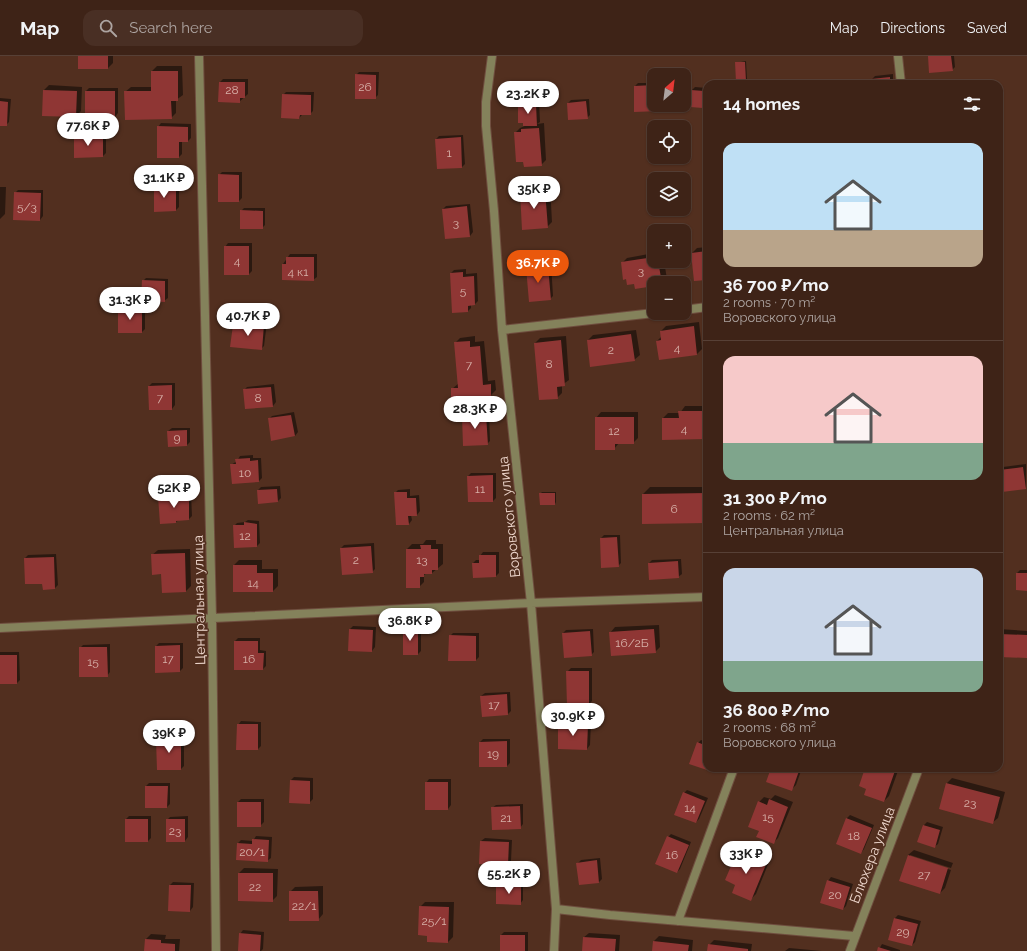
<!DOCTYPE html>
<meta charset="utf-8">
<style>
:root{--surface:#3e2317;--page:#492f24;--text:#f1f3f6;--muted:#ada4a1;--line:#574036;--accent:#ea580c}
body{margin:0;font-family:Raleway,sans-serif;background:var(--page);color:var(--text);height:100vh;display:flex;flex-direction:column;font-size:15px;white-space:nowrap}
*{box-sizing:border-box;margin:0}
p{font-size:13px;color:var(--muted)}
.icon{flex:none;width:22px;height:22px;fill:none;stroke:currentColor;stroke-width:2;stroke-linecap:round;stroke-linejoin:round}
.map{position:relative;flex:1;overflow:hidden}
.side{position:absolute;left:703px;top:24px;width:300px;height:692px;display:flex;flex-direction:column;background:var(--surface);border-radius:12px;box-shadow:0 1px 3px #0004,0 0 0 1px var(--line)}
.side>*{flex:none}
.needle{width:26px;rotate:28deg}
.tools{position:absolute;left:647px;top:12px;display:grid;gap:8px}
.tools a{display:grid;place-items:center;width:44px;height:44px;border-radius:8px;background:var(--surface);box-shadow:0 1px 3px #0004,0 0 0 1px var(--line);font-size:20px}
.price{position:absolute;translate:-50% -34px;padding:0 9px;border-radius:14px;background:#fff;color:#222;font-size:13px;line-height:26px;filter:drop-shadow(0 1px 2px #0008)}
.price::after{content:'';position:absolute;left:50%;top:24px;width:12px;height:9px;margin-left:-6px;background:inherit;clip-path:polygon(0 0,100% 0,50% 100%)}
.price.on{background:var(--accent);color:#fff}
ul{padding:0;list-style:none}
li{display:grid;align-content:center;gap:8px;height:212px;padding:0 20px}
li+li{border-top:1px solid var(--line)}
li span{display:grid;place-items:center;height:124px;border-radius:12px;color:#555}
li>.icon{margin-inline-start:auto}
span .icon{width:72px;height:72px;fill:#fffc;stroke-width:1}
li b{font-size:17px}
h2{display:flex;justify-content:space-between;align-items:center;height:48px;padding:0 20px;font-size:17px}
header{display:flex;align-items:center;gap:24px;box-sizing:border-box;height:56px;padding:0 20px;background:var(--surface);border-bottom:1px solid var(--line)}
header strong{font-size:19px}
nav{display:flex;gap:22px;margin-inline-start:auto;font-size:14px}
.search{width:280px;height:36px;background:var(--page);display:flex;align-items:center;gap:10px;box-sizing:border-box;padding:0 14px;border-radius:12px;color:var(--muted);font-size:15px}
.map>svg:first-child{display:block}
.shadow{fill:#0007}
.building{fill:#8f3634}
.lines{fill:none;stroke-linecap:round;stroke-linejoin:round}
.minor-casing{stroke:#6f4e3f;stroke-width:10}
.minor{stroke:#84825b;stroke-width:8}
.labels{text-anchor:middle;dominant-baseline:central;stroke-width:3;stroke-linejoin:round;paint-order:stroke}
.number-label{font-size:12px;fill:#d8b1a9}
.street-label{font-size:14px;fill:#f1dad0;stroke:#522f1f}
</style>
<header>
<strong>Map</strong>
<div class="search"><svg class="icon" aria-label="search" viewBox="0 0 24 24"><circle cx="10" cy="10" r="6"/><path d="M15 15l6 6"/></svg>Search here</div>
<nav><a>Map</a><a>Directions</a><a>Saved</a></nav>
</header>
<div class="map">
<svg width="1027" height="895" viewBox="0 0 1027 895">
<rect width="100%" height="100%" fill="#522f1f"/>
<path class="shadow" d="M79 0H113V7L108 12Z
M929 0H954L955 11 952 14Z
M746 5 747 23 746 24 736 7Z
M157 10H182L183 39 176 44V57L171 62 125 36 131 31H152V15Z
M359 16H379L378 39 375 42 356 19Z
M893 18V28H872V23L875 20Z
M223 23H248V38L239 46 220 26Z
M723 26 744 27V28H720Z
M638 27H654V49H662L659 54 635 30Z
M49 29 82 31 81 55 76 60 44 34Z
M695 31 707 32 706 48 703 51 692 34Z
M89 32H118V57L115 61 86 35Z
M286 36H314L313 55 310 58 302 59 299 62 283 39Z
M0 42 11 43 9 66 6 69H0Z
M589 43 590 59 587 62 568 47 571 44Z
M539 45 540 66 537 68 544 67 546 104 541 109 515 77 520 72 527 69 519 49 522 46Z
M161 67 191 68V82L188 85H182V98L179 101 158 71Z
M78 78H106V97L103 100 75 81Z
M463 79 465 108 462 111 438 112 436 83 439 80Z
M222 116H242V142L239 145 219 119Z
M158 127H173V132H179V151L176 154 155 131Z
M550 129 552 166 547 171 521 136 526 131Z
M0 131H6L5 158 0 163Z
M18 134H43V160L40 164 15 137Z
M470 148 473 176 470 180 443 153 446 150Z
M244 152H265V169L262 172 241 155Z
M228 187H252V215L249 218 225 191Z
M707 191V223L692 197 697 192Z
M654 197V205H664L667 223 663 227H654V229L634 227 627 222 622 207 627 202Z
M290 198H317V221L313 224 283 208Z
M551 207 553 240 550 243 528 212 531 209Z
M466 213V218L477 217 478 245 475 248 471 249V252L468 255 453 256 451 217 454 214Z
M146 222 168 223V242L164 245 143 225Z
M122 250H145V273L142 276 119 254Z
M257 265 267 266 264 290 261 293 234 269 237 266 254 268Z
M699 266 702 293 697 298 660 303 657 285 661 281V275L666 270Z
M636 274 640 299 634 304 588 284 593 279Z
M475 280V286L484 285 488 325 495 324 496 334 491 339 452 333 459 327 455 287 460 282Z
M566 280 569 324 562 329V337L557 342 535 287 540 282Z
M152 327H175V349L172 353 149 330Z
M274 328 276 346 273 350 244 334 247 331Z
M685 350H707V381L705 382 663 362 668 357H680Z
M294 356 298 376 295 380 269 363 272 360Z
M489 356 490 385 487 388 463 360 466 357Z
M601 356H638V382L633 387H619L614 393 596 362Z
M172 372H190V386L187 389 168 375Z
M253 399V402H261L262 422 259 425 231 409 237 405 240 400Z
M1026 408V432L1000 415 1003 411Z
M471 417H496V442L493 445H469L468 420Z
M280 430 281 442 278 445 258 434 261 431Z
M650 431H707V466L643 438Z
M410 433V440L419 439 420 455 417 459H411L412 464 409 468 395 437 398 434Z
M542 436H556V446L555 448 540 438Z
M191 437 192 460 189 463 179 464 176 466 160 441 163 438Z
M248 464 259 465 260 487 257 490 234 470 237 467 245 466Z
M604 479H620L621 507 618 510 601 482Z
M426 484H436V488H443V508L432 517H427L424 519V526L419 531 407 493 412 488H423Z
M374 487 375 513 372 516 341 492 344 489Z
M190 493 191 530 186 535 162 517 152 499 158 494Z
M483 496H499V517L496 520 473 507 476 504H480V500Z
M56 498 58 529 55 532 43 526 25 502 28 499Z
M681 503 682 518 678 521 649 507 652 504Z
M239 504H262V513H278V530L273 535 234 509Z
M1020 514H1027V534L1017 517Z
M659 569 660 591 655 596 610 577 615 571Z
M353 570 376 571 375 591 372 595 350 573Z
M408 571H421V595L418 598 404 574Z
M593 573 594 596 591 599 563 577 566 574Z
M999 573 1027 575V601L999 600Z
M453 577H479V601L476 604 450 580Z
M238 582H260V594L266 595V610L263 613H235V585Z
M159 587H183V612L180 615 156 590Z
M110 588V616L107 620 80 592 83 589Z
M0 596H19L20 624 17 627H0Z
M571 612H592V645L589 648 568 649 567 616Z
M510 636 511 655 508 658 481 640 485 637Z
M241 665 261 666V690L258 693 238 669Z
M562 666H591L590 689 587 693 559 669Z
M161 680H184V710L181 713H158L157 683Z
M483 683H510V707L507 710 480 686Z
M701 684 707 686V712H712L710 714 690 707 698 687Z
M772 712H802L796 729 791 734Z
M866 712H899L889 740 884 745 867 732Z
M294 721 313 722V743L309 747 290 725Z
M952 722 1005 736 998 762 992 767 940 752 947 727Z
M429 723H451V749L448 753 426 727Z
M149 727H170V748L167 751 146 730Z
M687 734 708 742 699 763 696 766 684 737Z
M775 739 793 746 778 782 773 787 760 775 759 746 764 741 771 743Z
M241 743H264V766L260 770 238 746Z
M523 748V768L520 772 492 752 496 749Z
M850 759 874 769 864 793 861 797 837 787 847 762Z
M129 760H151V782L148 785 126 763Z
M188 760V781L185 785 167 764 170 761Z
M927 766 943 771 938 788 934 791 919 785 924 769Z
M671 778 691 786 680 813 677 816 668 781Z
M256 780 272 781 271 802 267 805 238 787 241 784 253 785Z
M485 782 512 784 511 805 508 808 481 785Z
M744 790 771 801 756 838 751 843 737 828 739 795Z
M914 794 953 807 951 812 910 799V801L951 814 945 832 940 837 908 799Z
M600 802 602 823 599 826 580 828 578 807 581 804Z
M244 812 278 813 277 840 272 845 239 817Z
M831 821 853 828 846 850 843 853 828 825Z
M173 826 194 827 193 851 190 855 169 854 170 829Z
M500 826H523V844L520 848 497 829Z
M323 830V858L318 864 290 836 295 831Z
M425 846H454L453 881 448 886 428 879 420 851Z
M898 859 921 865 915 886 912 889 889 883 895 862Z
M243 874 264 876 263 893 261 895H246L240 878Z
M504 876H528V895H501V879Z
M589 877 620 879 619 895H583V882Z
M151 878 166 879 165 883H180L179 895H145L146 883Z
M659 880 693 884 692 895H653L654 885Z
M714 884 752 888 751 895H708L709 889Z
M882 888 900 894V895H878Z
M789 892 822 895H785Z"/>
<path class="building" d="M78 0H108V13H78Z
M928 0H951L953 15 929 17Z
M735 6H745L746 25 736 26Z
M151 15H178V45H171L172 63 125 64 124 35H151Z
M355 18 376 19V43H355Z
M890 21V28H871V23Z
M219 26H245V42H240V47L218 46Z
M654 29V49H660V55L634 56V30Z
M43 34 77 35 76 61 42 60Z
M691 34 704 35 703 52 690 51Z
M85 35H115V62H85Z
M282 38 311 39V59H300L299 63 281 62Z
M0 45 8 46 7 70H0Z
M586 45 588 63 568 64 567 47Z
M536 48 537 70H523V67H518V49Z
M157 70 188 71V86H179V102H157Z
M539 72 542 110 524 111 523 106H516L514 76H521V73Z
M74 81H103V101L74 102Z
M461 81 462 112 437 113 435 83Z
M218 118 239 119V146H218Z
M154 130H170V135H176V155L154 156Z
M545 134 548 172 522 174 520 135Z
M14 136 41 137 40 165 13 164Z
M467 150 470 181 445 183 442 153Z
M240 154 263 155V173H240Z
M224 190H249V219H224Z
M707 195V224L694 225 691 197Z
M286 201H314V225L282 224V208H286Z
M654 201V205H658L662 227H654V230L635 233 634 228 627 229 626 223 623 224 621 206Z
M548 210 551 244 529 246 526 211Z
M463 216V221L474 220 475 249 468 250V256L452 257 450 217Z
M142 224 165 225V246L141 245Z
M118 253H142V277H118Z
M253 268 264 269 262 294 230 291 233 269 253 271Z
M694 270 697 299 659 304 656 285 661 284 660 275Z
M631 278 635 305 590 311 587 284Z
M561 284 565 330 557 331 558 343 539 344 534 287Z
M470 285V291L480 290 483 329 491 328V340L451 343V332H458L454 286Z
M172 329V354H149L148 330Z
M271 331 273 351 245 353 243 333Z
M678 355H705L706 383 662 384V362H679Z
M486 358 488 389 463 390 462 360Z
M291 359 295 380 271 385 268 362Z
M595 361H634V388H615V394H595Z
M187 374V390L168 391 167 375Z
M250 402V405L258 404 259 426 232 428 230 408H236L235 403Z
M1023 411 1026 433 1002 436 999 414Z
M493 419V446H468L467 420Z
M277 433 278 446 258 448 257 434Z
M394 436H407V442H416L417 460H408L409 469H396Z
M539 437H555V449H540Z
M707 437V467L642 468V438Z
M158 440H189V464L176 465V467L160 468Z
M244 466 257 468V491L234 492 233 469H244Z
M617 481 619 511 601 512 600 482Z
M420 489H431V493H438V514H432V518H424V521H420V532H406V493H421Z
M371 490 373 517 342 519 340 492Z
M185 497 186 536 162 537 161 518 152 519 151 498Z
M479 499H496V521L473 522 472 507H479Z
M54 501 55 533 43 534 42 528H25L24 502Z
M678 505 679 522 649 524 648 507Z
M233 509H257V517H273V536H233Z
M1016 517H1027V535L1016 534Z
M349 573 373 574 372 596 348 595Z
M654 573 656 597 611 600 609 576Z
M403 574H418V599H403Z
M590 575 592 600 564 602 562 577Z
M999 578 1027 579V602L999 601Z
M449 579 476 580V605H448Z
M234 585H258V597H264L263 614H234Z
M180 589V616L155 617V590Z
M79 591H107L108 621H79Z
M0 599H17V628H0Z
M566 615H589V649L567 650Z
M507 638 508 659 482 661 480 640Z
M237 668H258V694H236Z
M558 669H588L587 694 558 693Z
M156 683H181V714H157Z
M507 685V711H479V686Z
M697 686 707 690V712H711L710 715 689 708Z
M771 712H800L792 735 766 726Z
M865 712H896L884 746 864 739 866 733 859 730Z
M290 724 310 725V748L289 747Z
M425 726H448V754H425Z
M946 727 1000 741 993 768 939 753Z
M145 730H168L167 752H145Z
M683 736 705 745 696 767 674 759Z
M769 743 788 751 774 788 756 781 759 775 748 771 758 745 767 749Z
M237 746H261V771H237Z
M520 750 521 773 492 774 491 751Z
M846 762 872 772 861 798 836 788Z
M125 763H148V786H125Z
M166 763H185V786H166Z
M923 769 940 774 935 792 917 786Z
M667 780 689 789 677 817 655 808Z
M252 783 269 784 268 806 236 804 237 787 252 788Z
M480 785 509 786 508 809 479 808Z
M738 794 767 806 751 845 732 837 735 829 725 824Z
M908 799 948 812 940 838 899 825Z
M597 804 599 827 579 829 576 807Z
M238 817H273V846L238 845Z
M827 824 850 831 843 854 820 847Z
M169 829H191L190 856 168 855Z
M496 829H521V849L496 848Z
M289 835H318L319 865H289Z
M419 850 449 851 448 887 427 886V880L418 879Z
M894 862 918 868 912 890 888 884Z
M239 877 261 879 260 895H238Z
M500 879H525V895H500Z
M583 881 616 883 615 895H582Z
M145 883 161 884V887L175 888V895H144Z
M653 885 689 889 688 895H652Z
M708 888 748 893V895H707Z
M878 891 891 895H877Z"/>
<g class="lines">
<defs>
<path id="minor" d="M199 0 212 562 216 895
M492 0 486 46V70L494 155 502 274 531 547 556 853 554 895
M898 0 901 28
M684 254 707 251
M502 274 654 257
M0 572 531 547 707 541
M556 853 610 859 854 880
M678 865 734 712
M850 895 919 712"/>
</defs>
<use href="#minor" class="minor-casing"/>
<use href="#minor" class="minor"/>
</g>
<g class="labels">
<g class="number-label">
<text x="365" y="31">26</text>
<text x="232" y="34">28</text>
<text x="449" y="97">1</text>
<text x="27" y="151">5/3</text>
<text x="456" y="167">3</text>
<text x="237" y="205">4</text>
<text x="641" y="215">3</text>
<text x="298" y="216">4 к1</text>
<text x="463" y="235">5</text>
<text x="677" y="292">4</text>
<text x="611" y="294">2</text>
<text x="549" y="308">8</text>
<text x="469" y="309">7</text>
<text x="160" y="342">7</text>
<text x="258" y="342">8</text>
<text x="684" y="373">4</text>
<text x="614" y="375">12</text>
<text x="177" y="382">9</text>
<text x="245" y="417">10</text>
<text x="480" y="433">11</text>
<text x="674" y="453">6</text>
<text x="245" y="480">12</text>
<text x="356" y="504">2</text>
<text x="422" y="504">13</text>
<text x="253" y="527">14</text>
<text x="632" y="587">16/2Б</text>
<text x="168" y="603">17</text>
<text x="249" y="603">16</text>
<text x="93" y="606">15</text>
<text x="494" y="649">17</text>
<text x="493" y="698">19</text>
<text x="970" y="747">23</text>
<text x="690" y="752">14</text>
<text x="768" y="761">15</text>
<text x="506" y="762">21</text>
<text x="175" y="775">23</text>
<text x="854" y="780">18</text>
<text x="252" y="796">20/1</text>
<text x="672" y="799">16</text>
<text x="924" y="819">27</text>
<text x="255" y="831">22</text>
<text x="835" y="839">20</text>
<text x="304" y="850">22/1</text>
<text x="434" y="865">25/1</text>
<text x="903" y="876">29</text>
</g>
<g class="street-label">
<text transform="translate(509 461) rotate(-96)">Воровского улица</text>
<text transform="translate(199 544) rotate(-91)">Центральная улица</text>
<text transform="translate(872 799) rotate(-69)">Блюхера улица</text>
</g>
</g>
</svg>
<div class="tools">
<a><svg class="needle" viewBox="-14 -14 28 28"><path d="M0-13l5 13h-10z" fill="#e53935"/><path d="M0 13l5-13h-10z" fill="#ada4a1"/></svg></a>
<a><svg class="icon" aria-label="locate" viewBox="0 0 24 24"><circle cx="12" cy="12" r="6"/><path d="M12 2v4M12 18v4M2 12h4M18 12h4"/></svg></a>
<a><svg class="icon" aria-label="layers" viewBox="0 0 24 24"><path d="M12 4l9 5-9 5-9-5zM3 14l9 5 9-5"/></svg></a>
<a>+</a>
<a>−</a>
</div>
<b class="price" style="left:528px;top:59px">23.2K ₽</b>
<b class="price" style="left:88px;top:91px">77.6K ₽</b>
<b class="price" style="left:164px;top:143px">31.1K ₽</b>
<b class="price" style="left:534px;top:154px">35K ₽</b>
<b class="price on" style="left:538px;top:228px">36.7K ₽</b>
<b class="price" style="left:130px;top:265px">31.3K ₽</b>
<b class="price" style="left:248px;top:281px">40.7K ₽</b>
<b class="price" style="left:475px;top:374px">28.3K ₽</b>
<b class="price" style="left:174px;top:453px">52K ₽</b>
<b class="price" style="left:410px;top:586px">36.8K ₽</b>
<b class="price" style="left:573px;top:681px">30.9K ₽</b>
<b class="price" style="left:169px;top:698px">39K ₽</b>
<b class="price" style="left:746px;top:819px">33K ₽</b>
<b class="price" style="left:509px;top:839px">55.2K ₽</b>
<section class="side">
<h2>14 homes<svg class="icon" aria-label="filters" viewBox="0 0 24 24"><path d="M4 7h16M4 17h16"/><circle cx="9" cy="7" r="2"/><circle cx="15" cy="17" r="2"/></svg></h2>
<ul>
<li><span style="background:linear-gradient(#bfe0f5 70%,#b9a48a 0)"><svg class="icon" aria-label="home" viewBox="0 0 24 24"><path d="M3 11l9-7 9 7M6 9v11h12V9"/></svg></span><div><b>36 700 ₽/mo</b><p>2 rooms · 70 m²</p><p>Воровского улица</p></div></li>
<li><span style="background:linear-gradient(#f6c9c9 70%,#7fa58c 0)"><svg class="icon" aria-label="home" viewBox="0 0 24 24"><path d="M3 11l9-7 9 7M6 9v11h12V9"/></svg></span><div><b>31 300 ₽/mo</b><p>2 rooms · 62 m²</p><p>Центральная улица</p></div></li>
<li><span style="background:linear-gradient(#c9d6e8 75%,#7fa58c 0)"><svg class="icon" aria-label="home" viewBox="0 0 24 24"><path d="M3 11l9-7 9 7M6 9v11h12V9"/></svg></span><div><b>36 800 ₽/mo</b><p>2 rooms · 68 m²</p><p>Воровского улица</p></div></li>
</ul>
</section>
</div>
